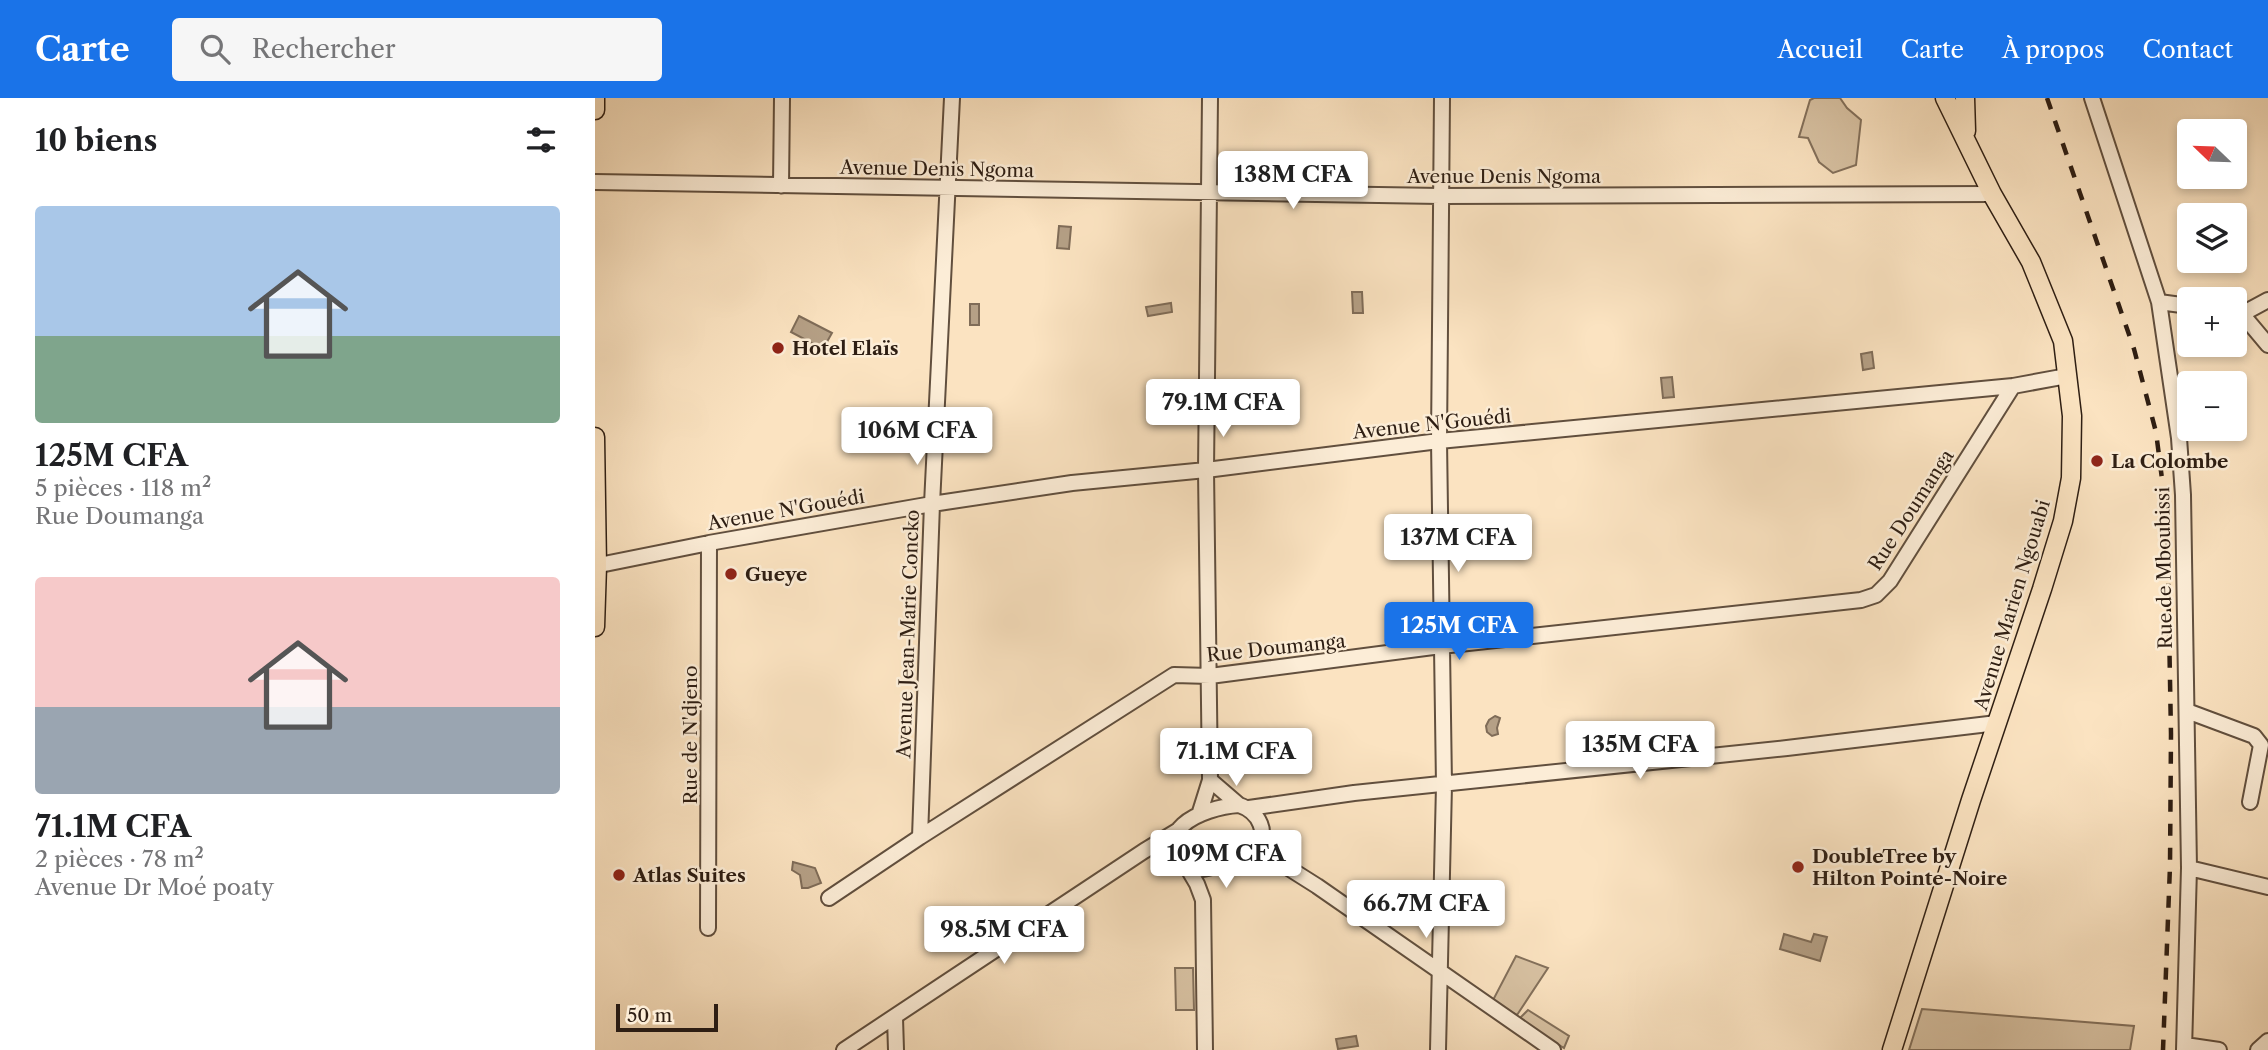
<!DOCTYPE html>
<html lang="fr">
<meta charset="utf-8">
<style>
:root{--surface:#fff;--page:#f6f6f6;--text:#202124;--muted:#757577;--accent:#1a73e8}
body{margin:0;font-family:"Libre Caslon Text",serif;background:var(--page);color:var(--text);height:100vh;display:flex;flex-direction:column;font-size:26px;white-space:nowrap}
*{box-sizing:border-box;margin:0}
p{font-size:23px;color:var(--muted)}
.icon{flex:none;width:38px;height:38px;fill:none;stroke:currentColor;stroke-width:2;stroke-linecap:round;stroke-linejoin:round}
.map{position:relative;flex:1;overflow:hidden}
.panel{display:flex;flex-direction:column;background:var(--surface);width:595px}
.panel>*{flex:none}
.needle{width:46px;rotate:293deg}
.controls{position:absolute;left:1582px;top:21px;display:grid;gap:14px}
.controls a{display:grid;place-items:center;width:70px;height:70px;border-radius:7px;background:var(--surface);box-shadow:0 4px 10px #0003;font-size:35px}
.scale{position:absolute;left:21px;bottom:18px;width:102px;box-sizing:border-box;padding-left:7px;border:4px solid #2e1e13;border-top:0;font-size:19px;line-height:24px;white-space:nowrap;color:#2e1e13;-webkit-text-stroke:5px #fcedd7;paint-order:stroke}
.price{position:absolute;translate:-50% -60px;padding:0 16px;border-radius:7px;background:#fff;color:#222;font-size:23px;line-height:46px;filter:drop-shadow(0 2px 4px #0008)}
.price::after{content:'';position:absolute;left:50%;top:42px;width:21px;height:16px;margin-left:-10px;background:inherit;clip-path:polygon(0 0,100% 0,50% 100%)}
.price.active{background:var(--accent);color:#fff}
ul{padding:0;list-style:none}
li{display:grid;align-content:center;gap:14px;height:371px;padding:0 35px}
li span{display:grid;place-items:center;height:217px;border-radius:7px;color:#555}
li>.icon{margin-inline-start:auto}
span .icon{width:126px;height:126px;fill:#fffc;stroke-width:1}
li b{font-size:30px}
h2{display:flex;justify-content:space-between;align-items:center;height:84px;padding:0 35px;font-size:30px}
header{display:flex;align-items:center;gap:42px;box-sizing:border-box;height:98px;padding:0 35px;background:var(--accent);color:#fff}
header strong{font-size:33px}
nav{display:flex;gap:38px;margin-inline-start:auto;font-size:24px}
.search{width:490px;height:63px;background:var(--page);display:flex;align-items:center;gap:18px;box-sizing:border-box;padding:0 24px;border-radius:7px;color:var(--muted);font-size:26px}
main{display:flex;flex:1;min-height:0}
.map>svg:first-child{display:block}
.grass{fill:#d8c2a3;stroke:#83705b;stroke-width:2}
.water{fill:#b5a086;stroke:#7f6c58;stroke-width:2}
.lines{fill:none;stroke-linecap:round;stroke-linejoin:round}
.minor-casing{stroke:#614f3e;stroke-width:18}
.major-casing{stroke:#2e1e13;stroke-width:21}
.minor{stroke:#fcedd7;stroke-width:14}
.major{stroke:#fbe3c1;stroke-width:18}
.rail{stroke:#2e1e13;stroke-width:4.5;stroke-dasharray:12 12;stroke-linecap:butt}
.poi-dot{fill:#8f2418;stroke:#fcedd7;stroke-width:2.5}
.labels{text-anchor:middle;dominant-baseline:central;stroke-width:5;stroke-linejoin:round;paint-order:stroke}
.street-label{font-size:19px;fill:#2e1e13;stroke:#fcedd7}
.poi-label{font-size:19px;font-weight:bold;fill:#2e1e13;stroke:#fcedd7;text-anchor:start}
</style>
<header>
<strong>Carte</strong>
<div class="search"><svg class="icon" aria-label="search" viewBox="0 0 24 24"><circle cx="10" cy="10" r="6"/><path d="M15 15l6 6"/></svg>Rechercher</div>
<nav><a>Accueil</a><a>Carte</a><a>À propos</a><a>Contact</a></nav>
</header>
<main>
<section class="panel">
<h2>10 biens<svg class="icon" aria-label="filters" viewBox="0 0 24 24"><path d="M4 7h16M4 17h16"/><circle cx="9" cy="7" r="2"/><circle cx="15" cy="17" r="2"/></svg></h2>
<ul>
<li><span style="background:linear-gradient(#a9c7e8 60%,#7fa58c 0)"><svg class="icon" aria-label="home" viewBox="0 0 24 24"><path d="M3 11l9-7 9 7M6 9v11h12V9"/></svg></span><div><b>125M CFA</b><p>5 pièces · 118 m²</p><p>Rue Doumanga</p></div></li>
<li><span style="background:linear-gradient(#f6c9c9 60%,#9aa5b1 0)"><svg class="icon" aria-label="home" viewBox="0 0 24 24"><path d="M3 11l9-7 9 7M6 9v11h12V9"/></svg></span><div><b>71.1M CFA</b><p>2 pièces · 78 m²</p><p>Avenue Dr Moé poaty</p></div></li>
</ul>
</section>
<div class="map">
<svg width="1673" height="952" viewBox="0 0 1673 952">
<rect width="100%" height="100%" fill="#fbe3c1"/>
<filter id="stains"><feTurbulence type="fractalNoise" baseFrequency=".00286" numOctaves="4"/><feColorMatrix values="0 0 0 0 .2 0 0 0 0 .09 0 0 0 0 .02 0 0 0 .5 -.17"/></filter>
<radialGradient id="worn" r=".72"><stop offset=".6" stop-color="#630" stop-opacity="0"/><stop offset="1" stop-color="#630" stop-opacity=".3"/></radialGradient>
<path class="grass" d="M1219 0H1245L1252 10 1266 22 1261 67 1238 75 1224 64 1213 40 1204 39 1215 2Z
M921 858 953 870 922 917 897 904Z
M580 870H598L599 912H581Z
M1327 911 1539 928 1535 952H1314Z
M933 912 974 938 969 950 923 922Z"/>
<path class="water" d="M464 128 476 129 474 151 462 150Z
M757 194H767L768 215H758Z
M576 205 577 214 553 218 551 209Z
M375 206H384V227H375Z
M204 218 237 235 228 251 196 234Z
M1277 254 1279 270 1268 272 1266 256Z
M1077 279 1079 299 1068 300 1066 280Z
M900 618 905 620 902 630 903 636 897 638 892 634 891 628 894 622Z
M198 764 220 770 226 785 213 790H207L205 777 197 772Z
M1189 836 1216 844 1219 836 1232 839 1225 863 1185 851Z
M761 938 763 948 743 951 741 941Z"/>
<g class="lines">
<defs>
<path id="minor" d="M1497 0 1564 204 1584 340 1588 397 1594 770 1589 952
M0 84 845 98 1397 96
M186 88 187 0
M1564 204 1594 208
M1641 215 1647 216 1673 202
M1647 216 1673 247
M0 468 114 445 337 406 477 385 611 372 844 343 1418 288 1472 278
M1592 613 1659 638 1666 647 1655 704
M615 682 644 707
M644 707C663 713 677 736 658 753 649 761 620 769 607 771 583 774 569 744 588 727 601 715 626 708 644 707Z
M654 710 759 695 1192 650 1402 625
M604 717 615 682 611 372 615 0
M325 739 337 406 357 0
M666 740 684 764 722 788 958 952
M592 769 602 786 608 802 610 952
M1594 770 1673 789
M234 800 325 739 579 577 615 578 846 548 1266 502 1281 497 1295 483 1418 288
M113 830 114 445
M300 920 301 952
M1590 947 1624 952
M249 952 549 753 582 733
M843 952 849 687 844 343 847 0
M1663 952 1673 943"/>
<path id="major" d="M1370 0 1371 33
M0 12V0
M0 339 2 468 0 529
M1297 952 1376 702 1447 491 1468 423 1476 380 1477 318 1468 243 1436 164 1397 96 1350 0"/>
</defs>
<use href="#minor" class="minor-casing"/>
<use href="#major" class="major-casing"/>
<use href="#minor" class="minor"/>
<use href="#major" class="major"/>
<path class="rail" d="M1452 0 1539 251 1561 334 1572 420 1576 636 1575 768 1568 952"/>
</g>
<g class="poi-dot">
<circle cx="183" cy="250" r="7"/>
<circle cx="1502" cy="363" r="7"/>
<circle cx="136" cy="476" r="7"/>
<circle cx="1203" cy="769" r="7"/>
<circle cx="24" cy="777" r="7"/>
</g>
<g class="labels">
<g class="street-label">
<text transform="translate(342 71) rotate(1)">Avenue Denis Ngoma</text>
<text x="909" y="78">Avenue Denis Ngoma</text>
<text transform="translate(837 326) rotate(-6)">Avenue N'Gouédi</text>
<text transform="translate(191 412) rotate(-10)">Avenue N'Gouédi</text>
<text transform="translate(1316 412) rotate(-57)">Rue Doumanga</text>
<text transform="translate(1569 470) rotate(-91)">Rue de Mboubissi</text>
<text transform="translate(1417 507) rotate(-73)">Avenue Marien Ngouabi</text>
<text transform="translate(313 536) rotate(-88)">Avenue Jean-Marie Concko</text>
<text transform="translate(681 550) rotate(-6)">Rue Doumanga</text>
<text transform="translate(95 637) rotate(-90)">Rue de N'djeno</text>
</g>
<g class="poi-label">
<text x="197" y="250">Hotel Elaïs</text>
<text x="1516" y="363">La Colombe</text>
<text x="150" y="476">Gueye</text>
<text x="1217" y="758">DoubleTree by<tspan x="1217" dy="22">Hilton Pointe-Noire</tspan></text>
<text x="38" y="777">Atlas Suites</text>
</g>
</g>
<rect width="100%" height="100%" filter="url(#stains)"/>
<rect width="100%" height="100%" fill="url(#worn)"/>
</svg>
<div class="controls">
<a><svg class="needle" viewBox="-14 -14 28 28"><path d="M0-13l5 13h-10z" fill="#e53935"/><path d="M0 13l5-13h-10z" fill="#757577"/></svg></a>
<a><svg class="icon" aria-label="layers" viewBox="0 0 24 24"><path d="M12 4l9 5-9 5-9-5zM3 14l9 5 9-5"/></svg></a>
<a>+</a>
<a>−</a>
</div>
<div class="scale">50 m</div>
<b class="price" style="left:698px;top:113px">138M CFA</b>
<b class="price" style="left:628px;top:341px">79.1M CFA</b>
<b class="price" style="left:322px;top:369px">106M CFA</b>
<b class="price" style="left:863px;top:476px">137M CFA</b>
<b class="price active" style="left:864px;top:564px">125M CFA</b>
<b class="price" style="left:1045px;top:683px">135M CFA</b>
<b class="price" style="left:641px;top:690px">71.1M CFA</b>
<b class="price" style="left:631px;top:792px">109M CFA</b>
<b class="price" style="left:831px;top:842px">66.7M CFA</b>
<b class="price" style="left:409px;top:868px">98.5M CFA</b>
</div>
</main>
